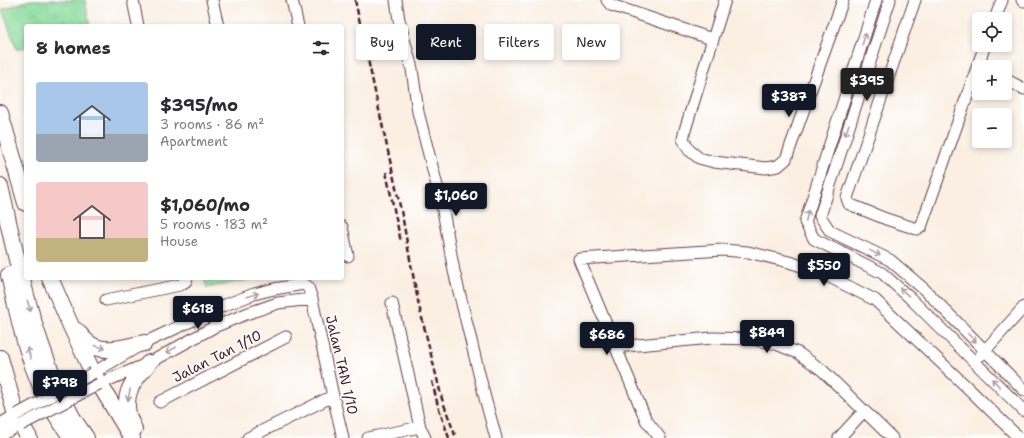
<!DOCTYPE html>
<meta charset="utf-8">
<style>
:root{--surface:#fff;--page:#f2f2f3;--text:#2b2b33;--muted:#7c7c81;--accent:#111827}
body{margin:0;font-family:"Shantell Sans",sans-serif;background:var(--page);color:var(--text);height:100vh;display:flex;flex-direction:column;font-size:15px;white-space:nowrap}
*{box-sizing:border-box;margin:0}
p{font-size:13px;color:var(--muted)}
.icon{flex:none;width:22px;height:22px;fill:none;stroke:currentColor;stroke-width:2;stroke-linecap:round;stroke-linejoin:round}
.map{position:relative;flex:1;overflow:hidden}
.details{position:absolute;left:24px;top:24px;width:320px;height:256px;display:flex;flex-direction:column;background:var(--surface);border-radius:4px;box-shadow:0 2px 6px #0003}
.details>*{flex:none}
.top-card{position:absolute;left:356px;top:24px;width:380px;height:36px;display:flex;gap:8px}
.buttons{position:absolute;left:972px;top:12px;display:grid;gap:8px}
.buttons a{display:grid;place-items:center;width:40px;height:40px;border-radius:4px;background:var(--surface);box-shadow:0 2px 6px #0003;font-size:20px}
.price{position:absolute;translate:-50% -34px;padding:0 9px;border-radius:4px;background:var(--accent);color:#fff;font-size:13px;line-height:26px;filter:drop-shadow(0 1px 2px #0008)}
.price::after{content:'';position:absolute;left:50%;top:24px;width:12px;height:9px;margin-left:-6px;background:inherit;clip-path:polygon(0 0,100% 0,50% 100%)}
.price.current{background:#222;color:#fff}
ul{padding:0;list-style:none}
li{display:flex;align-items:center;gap:12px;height:100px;padding:0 12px}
li span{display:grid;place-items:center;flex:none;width:112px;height:80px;border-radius:4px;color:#555}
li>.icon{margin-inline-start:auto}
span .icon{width:48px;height:48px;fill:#fffc;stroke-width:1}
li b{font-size:17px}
h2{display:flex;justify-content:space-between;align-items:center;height:48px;padding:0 12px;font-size:17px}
.pill{padding:0 14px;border-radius:4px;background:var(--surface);box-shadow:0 2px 6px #0003;font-size:14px;line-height:36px}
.pill.current{background:var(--accent);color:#fff}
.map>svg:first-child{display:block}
.grass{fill:url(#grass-tufts);stroke:#6a7e64}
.park{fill:url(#park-crowns);stroke:#6a7e64}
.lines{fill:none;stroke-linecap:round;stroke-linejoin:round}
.minor-casing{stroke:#643e46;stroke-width:13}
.highway-casing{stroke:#643e46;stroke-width:18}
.minor{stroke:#fff;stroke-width:11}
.highway{stroke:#fff;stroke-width:16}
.rail{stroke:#4a1f2b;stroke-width:2.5;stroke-dasharray:6 3;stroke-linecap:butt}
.minor-bridge-casing{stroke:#643e46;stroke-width:13;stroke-linecap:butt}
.minor-bridge{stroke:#fff;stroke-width:11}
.oneway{stroke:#ae9aa0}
.labels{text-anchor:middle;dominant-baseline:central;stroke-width:3;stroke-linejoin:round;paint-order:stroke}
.street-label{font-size:14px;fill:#4a1f2b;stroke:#fff}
</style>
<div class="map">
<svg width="1024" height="438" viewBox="0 0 1024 438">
<defs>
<pattern id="grass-tufts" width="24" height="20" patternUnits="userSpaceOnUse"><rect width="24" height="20" fill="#8adc9d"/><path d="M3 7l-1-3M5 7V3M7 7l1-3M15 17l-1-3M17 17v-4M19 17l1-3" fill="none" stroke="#79bc87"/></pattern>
<pattern id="park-crowns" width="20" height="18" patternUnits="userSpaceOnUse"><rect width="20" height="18" fill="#8adc9d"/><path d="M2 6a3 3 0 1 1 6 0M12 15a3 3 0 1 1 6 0" fill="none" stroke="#79bc87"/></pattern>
</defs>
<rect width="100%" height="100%" fill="#fff"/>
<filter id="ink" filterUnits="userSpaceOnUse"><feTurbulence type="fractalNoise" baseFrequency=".025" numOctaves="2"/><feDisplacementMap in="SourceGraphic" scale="8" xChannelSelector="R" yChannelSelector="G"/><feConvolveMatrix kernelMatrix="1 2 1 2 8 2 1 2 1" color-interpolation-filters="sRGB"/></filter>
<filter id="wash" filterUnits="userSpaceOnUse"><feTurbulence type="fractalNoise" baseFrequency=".012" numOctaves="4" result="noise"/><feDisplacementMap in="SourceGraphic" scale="16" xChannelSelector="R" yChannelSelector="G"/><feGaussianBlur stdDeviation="0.9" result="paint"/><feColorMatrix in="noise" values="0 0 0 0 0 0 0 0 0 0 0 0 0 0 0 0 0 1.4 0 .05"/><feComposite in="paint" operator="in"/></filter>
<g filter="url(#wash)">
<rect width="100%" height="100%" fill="#faefe2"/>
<path class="grass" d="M204 278H258L207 288Z"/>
<path class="park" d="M29 0H85L90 26H26V47L17 50 2 10Z"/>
</g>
<g filter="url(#ink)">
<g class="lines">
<defs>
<path id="minor" d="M133 0 138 26
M212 0 218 26
M292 0 298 26
M396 0 399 20 412 69 418 112 442 205 454 271 485 398 496 438
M607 0 611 5 712 39
M725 0 685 130 683 139 689 150 699 158 714 162 766 168 778 166 786 159 843 0
M876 0 805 222 814 239 882 273 910 298 1024 411
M890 0 820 216 830 231 890 260 925 290 1024 390
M915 0 847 198 849 204 886 219 917 229 921 227 985 45
M1022 0 1024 1
M995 19 1002 0
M1005 79 1024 89
M342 227 348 256
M106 300 180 285 186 281 187 278
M392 303 420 427 425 438
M616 347 712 338 751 339 776 344 798 353 822 370 892 438
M981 355 1024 307
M93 373 144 343 225 305 254 294 274 289 304 284 308 287 312 299 333 396 343 438
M99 384 149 363 214 327 246 314 278 303 312 299
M160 402 286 337
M0 424 16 415
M0 435 21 425
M248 438 333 396
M368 438 420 427
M660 438 646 420 579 259 723 250 748 252 789 262 820 272 875 300 970 390 1019 438
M839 438 864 411"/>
<path id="highway" d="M0 113 26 203
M0 186C18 264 33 344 71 415 75 423 81 430 86 438
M9 275C19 318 28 365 50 404 56 416 64 427 72 438
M50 278 70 324 93 373 132 438
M77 331C80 334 82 338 86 341 102 356 125 347 144 343
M0 358 16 415 29 438
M134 429C132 425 129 419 128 414 123 391 135 379 149 363"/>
</defs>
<use href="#minor" class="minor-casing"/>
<use href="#highway" class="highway-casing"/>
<use href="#minor" class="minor"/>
<use href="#highway" class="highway"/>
<path class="rail" d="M355 0 403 220 409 254 419 306 442 399 456 438
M386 172 401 242
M432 381 438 406 449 438"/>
<defs>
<path id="minor-bridge" d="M16 415 93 373
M21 425 99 384"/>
</defs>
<use href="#minor-bridge" class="minor-bridge-casing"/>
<use href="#minor-bridge" class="minor-bridge"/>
</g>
<defs><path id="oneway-shaft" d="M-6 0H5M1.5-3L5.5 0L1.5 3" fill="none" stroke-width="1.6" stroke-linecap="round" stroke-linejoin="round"/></defs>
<g class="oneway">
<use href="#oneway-shaft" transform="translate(864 39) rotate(-72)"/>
<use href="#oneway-shaft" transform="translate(847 130) rotate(108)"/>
<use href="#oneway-shaft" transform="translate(807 216) rotate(-76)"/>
<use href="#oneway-shaft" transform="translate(875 253) rotate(26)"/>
<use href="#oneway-shaft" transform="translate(904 292) rotate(-139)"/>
<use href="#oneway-shaft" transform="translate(253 295) rotate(-17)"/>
<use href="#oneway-shaft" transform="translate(29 306) rotate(73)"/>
<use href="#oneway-shaft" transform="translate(972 338) rotate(45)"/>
<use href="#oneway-shaft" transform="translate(100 347) rotate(15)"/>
<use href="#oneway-shaft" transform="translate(171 350) rotate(152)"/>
<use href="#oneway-shaft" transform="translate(29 353) rotate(-108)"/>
<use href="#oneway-shaft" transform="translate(996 383) rotate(-135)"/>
<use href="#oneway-shaft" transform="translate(129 395) rotate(102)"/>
</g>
</g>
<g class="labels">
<g class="street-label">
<text transform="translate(217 356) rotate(-27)">Jalan Tan 1/10</text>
<text transform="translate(342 365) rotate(77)">Jalan TAN 1/10</text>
</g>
</g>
</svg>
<div class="buttons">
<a><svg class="icon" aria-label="locate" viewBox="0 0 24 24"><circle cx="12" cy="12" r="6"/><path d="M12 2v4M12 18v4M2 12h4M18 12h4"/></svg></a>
<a>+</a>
<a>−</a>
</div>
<b class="price current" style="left:867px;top:102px">$395</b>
<b class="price" style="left:789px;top:118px">$387</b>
<b class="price" style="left:456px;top:217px">$1,060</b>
<b class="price" style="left:824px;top:287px">$550</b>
<b class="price" style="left:198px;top:330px">$618</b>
<b class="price" style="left:767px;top:354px">$849</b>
<b class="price" style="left:607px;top:356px">$686</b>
<b class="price" style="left:60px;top:404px">$798</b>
<div class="top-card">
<a class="pill">Buy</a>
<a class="pill current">Rent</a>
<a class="pill">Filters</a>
<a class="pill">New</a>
</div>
<section class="details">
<h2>8 homes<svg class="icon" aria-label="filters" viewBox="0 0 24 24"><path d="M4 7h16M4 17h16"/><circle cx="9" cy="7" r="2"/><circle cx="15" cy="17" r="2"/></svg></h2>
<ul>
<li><span style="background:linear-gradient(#a9c7e8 65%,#9aa5b1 0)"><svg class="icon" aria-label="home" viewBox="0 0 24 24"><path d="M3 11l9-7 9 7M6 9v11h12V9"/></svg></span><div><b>$395/mo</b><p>3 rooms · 86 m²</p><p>Apartment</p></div></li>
<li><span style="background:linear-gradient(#f6c9c9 70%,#c2b280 0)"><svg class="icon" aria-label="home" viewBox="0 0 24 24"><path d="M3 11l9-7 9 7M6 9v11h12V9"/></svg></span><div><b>$1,060/mo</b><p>5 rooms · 183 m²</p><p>House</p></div></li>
</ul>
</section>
</div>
